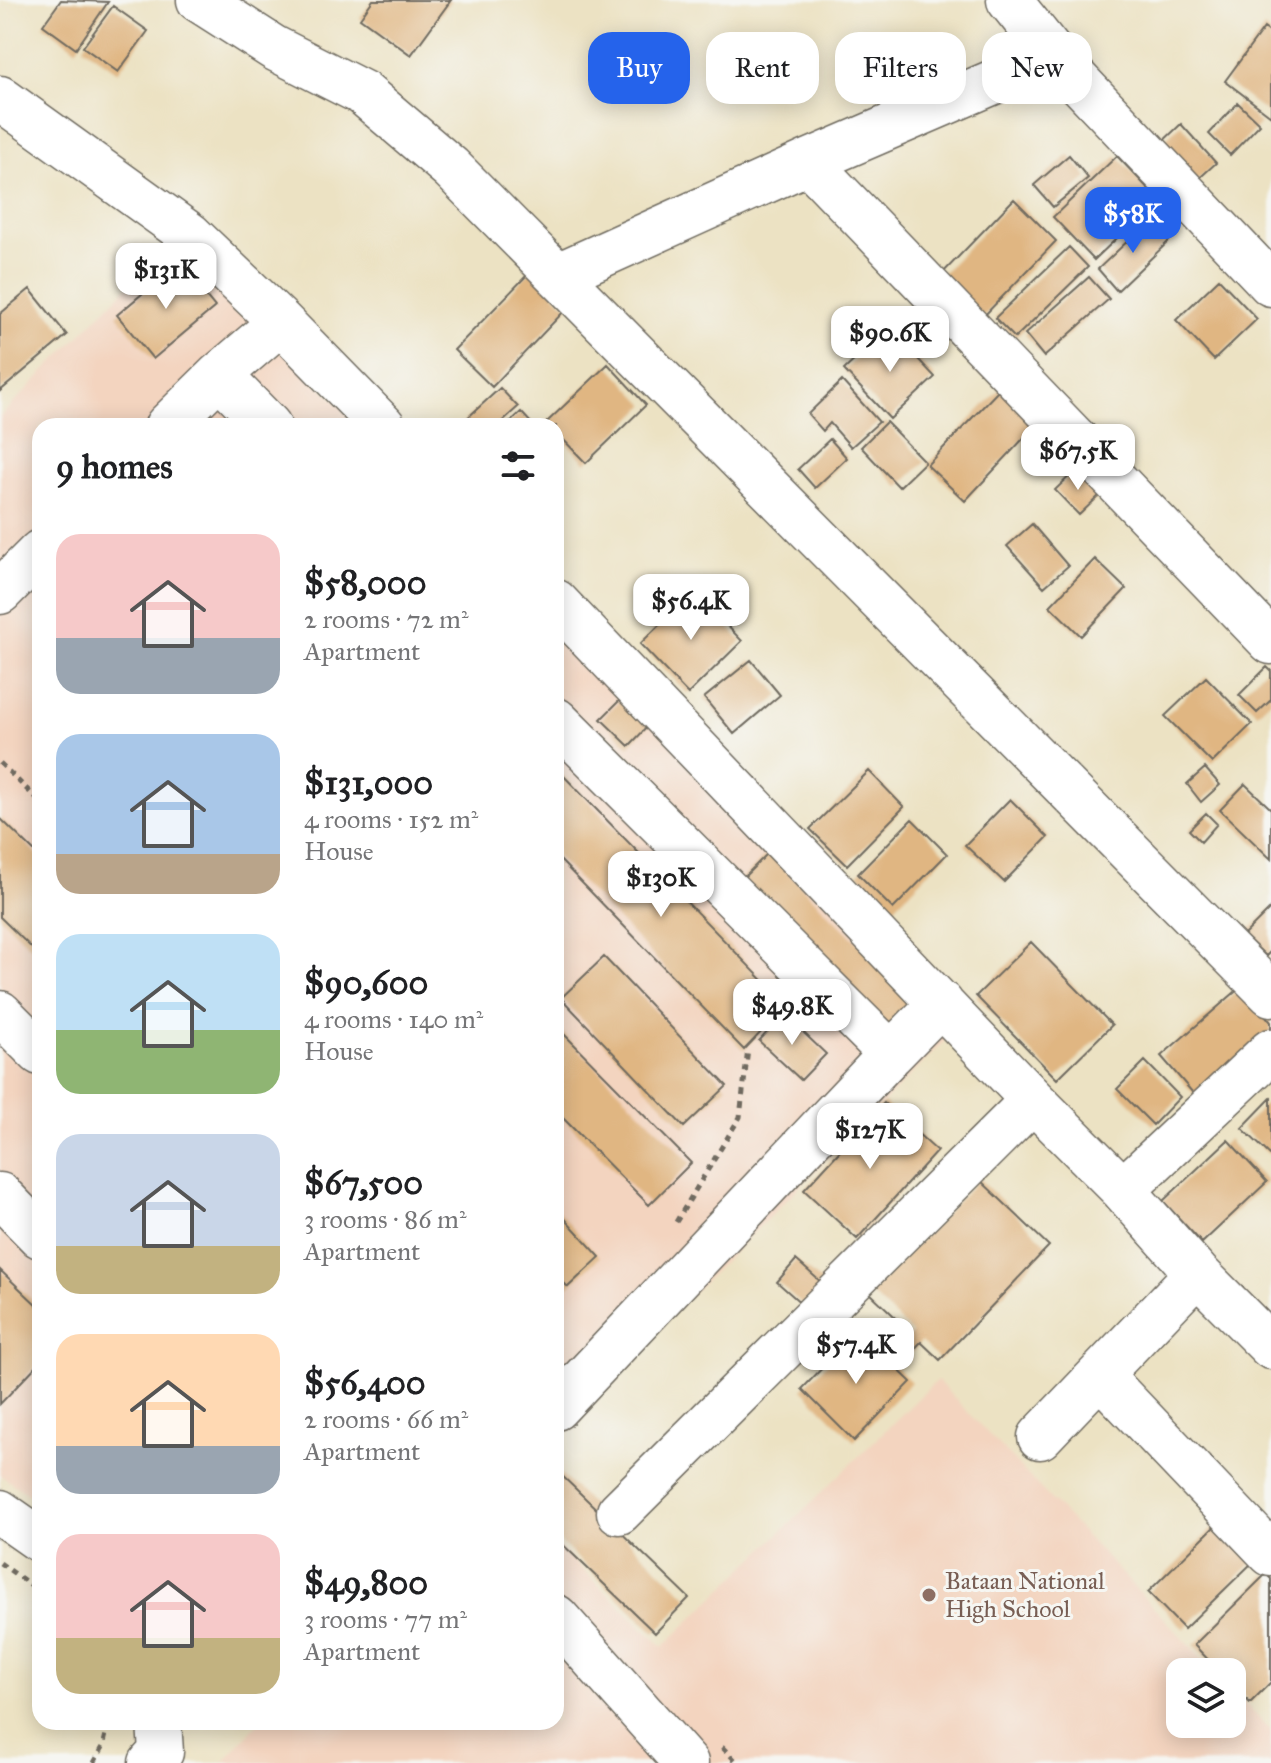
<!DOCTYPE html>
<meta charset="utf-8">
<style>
:root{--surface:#fff;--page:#f6f6f6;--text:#202124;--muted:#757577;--accent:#2563eb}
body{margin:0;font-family:"IM FELL Great Primer",serif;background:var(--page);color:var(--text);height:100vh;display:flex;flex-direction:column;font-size:30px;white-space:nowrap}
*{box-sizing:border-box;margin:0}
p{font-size:26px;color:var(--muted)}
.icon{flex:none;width:44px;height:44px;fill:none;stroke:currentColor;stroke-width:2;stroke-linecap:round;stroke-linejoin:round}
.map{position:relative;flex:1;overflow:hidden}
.details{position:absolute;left:32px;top:418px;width:532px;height:1312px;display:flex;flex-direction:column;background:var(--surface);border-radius:24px;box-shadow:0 4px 20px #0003}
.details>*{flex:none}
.guide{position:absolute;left:588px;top:32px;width:562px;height:72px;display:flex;gap:16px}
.fabs{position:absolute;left:1166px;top:1658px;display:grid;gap:16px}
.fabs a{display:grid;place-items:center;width:80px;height:80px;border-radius:16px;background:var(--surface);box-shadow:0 4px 20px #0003;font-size:40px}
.price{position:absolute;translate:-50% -68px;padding:0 18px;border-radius:16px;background:#fff;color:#222;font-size:26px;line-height:52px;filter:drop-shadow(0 2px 4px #0008)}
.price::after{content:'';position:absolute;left:50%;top:48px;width:24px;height:18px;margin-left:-12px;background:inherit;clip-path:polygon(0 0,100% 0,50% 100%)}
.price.selected{background:var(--accent);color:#fff}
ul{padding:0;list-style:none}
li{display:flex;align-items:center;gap:24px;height:200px;padding:0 24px}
li span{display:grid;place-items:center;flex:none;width:224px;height:160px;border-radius:24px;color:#555}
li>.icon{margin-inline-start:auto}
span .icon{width:96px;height:96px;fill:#fffc;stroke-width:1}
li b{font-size:34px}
h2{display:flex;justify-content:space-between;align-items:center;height:96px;padding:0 24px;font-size:34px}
.pill{padding:0 28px;border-radius:24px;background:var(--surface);box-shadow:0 4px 20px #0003;font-size:28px;line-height:72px}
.pill.selected{background:var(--accent);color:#fff}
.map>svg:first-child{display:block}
.built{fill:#f3d4bf}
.building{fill:#e0b682}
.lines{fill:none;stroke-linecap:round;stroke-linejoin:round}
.minor-casing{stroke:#6f6b60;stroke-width:47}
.path{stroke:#6f6b60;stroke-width:5;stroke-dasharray:6 6;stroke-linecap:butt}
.minor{stroke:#fff;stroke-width:44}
.education-dot{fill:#8d6e63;stroke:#f6f6f2;stroke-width:3}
.labels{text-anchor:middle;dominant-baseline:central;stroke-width:6;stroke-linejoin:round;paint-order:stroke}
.education-label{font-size:24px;fill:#785e54;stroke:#f6f6f2;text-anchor:start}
</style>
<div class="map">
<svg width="1271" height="1763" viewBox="0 0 1271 1763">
<rect width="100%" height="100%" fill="#f6f6f2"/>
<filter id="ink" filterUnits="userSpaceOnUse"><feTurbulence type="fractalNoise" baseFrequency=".0125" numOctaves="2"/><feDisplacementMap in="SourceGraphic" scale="16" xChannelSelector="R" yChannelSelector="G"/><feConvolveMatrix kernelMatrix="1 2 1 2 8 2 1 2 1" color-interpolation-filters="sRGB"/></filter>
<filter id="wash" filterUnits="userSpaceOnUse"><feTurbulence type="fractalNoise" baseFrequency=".006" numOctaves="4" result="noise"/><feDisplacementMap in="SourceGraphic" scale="32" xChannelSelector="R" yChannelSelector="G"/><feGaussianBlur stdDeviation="1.8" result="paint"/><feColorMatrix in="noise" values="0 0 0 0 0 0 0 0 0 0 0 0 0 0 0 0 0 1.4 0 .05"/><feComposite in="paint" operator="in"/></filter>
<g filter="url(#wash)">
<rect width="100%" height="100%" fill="#ece2c3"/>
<path class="built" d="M173 240 361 426H40V1502L0 1475V417Z
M556 621 956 1030 556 1430Z
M937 1380 1215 1672H1180V1724H1232V1690L1271 1731V1763H223L259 1722H556V1544L663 1647Z"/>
<g id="blocks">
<path class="building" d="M61 0 108 2 76 49 43 25Z
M373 0H451L411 55 360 18Z
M113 6 148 31 118 72 83 47Z
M1264 28 1271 33V116L1225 81Z
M1238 103 1260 124 1230 155 1209 134Z
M1181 124 1216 163 1193 184 1158 146Z
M1069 155 1088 178 1053 207 1034 185Z
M1117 156 1158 199 1094 260 1053 217Z
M1014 199 1056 241 981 319 938 278Z
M1150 220 1169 241 1117 291 1098 269Z
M1069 247 1088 267 1015 338 995 318Z
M179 263 215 307 153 359 117 315Z
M531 271 568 307 492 387 454 350Z
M1089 277 1109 299 1044 357 1025 334Z
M1219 279 1257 319 1214 360 1176 320Z
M30 289 67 335 0 391V314Z
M889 328 935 377 890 419 844 370Z
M608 364 646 405 586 463 556 432V426H551L547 422Z
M842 381 879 422 851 447 830 423 823 431 808 414Z
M500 388 518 407 497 426H469L464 421Z
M1000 389 1037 424 965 501 927 465Z
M521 412 534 426H506Z
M886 422 925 462 899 487 861 447Z
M830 439 847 458 815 488 798 469Z
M1076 470 1100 495 1079 515 1055 490Z
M1032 524 1068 566 1044 587 1007 546Z
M1095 559 1126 589 1081 636 1050 606Z
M694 591 742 641 688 694 640 644Z
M751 660 780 695 734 734 704 698Z
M1267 667 1271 671V700L1257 713 1239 695Z
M1206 677 1252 724 1212 763 1165 716Z
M624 696 651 723 629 746 601 719Z
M556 768 787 1005 744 1050 556 856Z
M1205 768 1220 785 1201 802 1187 784Z
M869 771 904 807 847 865 810 829Z
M1245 784 1271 809V859L1220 810Z
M1010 799 1048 837 1004 882 965 845Z
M1206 813 1217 824 1201 842 1189 830Z
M0 818 40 857V956L0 917Z
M912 819 947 854 893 909 858 874Z
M768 853 920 1005 891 1033 740 881Z
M1271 908V951L1266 956 1244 935Z
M1031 942 1112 1025 1057 1079 976 996Z
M604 957 727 1086 684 1127 561 998Z
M1241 987 1271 1022V1037L1199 1100 1161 1056Z
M784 1014 826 1054 801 1080 759 1041Z
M556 1026 691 1163 649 1205 556 1111Z
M1145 1061 1180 1097 1153 1125 1117 1089Z
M1271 1098V1156L1242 1128Z
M884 1103 937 1151 857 1239 804 1190Z
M1228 1140 1267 1182 1202 1243 1163 1201Z
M979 1179 1049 1246 940 1360 921 1342 905 1359 896 1350 912 1333 870 1293Z
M556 1209 600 1257 568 1287 556 1275Z
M796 1260 830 1290 811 1312 777 1282Z
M0 1270 40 1308V1362L0 1404Z
M858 1331 911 1382 854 1441 802 1389Z
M556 1470 689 1598 655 1633 556 1538Z
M1218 1523 1254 1561 1184 1629 1148 1592Z
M1266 1574 1271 1579V1682L1250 1703 1232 1684V1672H1220L1194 1645Z"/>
</g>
</g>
<g filter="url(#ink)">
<use href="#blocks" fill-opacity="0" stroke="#6f6b60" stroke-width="2"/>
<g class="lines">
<defs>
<path id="minor" d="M199 0 274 48 363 93 451 168 1271 994
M1009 0 1054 56 1271 284
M0 98 189 234 281 322 383 426
M808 162 1271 642
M558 275 808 162 1054 56
M167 426 219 375
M269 426 219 375 281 322
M0 592 40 552
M556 602 1033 1100 1123 1190 1197 1273 1271 1347
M556 720 891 1054 556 1408
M0 1013 40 1053
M891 1054 941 1003
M1123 1190 1271 1051
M0 1195 40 1236
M1100 1375 1271 1554
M1040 1437 1197 1273
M0 1512 40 1540
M619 1512 1033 1100
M556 1617 686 1763
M151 1763 161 1752 159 1722"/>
</defs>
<use href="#minor" class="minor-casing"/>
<path class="path" d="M0 763 40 802
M676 1222 740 1117 748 1049
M0 1563 40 1592
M722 1747 738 1763
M94 1763 103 1747 109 1722"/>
<use href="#minor" class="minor"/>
</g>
</g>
<circle class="education-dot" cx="929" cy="1595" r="8"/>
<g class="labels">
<g class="education-label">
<text x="945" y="1581">Bataan National<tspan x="945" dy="28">High School</tspan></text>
</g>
</g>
</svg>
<div class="fabs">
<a><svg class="icon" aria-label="layers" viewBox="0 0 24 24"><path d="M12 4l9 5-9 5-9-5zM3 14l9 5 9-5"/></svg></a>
</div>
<b class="price selected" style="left:1133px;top:255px">$58K</b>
<b class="price" style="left:166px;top:311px">$131K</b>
<b class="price" style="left:890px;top:374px">$90.6K</b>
<b class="price" style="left:1078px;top:492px">$67.5K</b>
<b class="price" style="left:691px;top:642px">$56.4K</b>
<b class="price" style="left:661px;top:919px">$130K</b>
<b class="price" style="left:792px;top:1047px">$49.8K</b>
<b class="price" style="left:870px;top:1171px">$127K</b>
<b class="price" style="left:856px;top:1386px">$57.4K</b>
<div class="guide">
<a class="pill selected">Buy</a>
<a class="pill">Rent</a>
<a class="pill">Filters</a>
<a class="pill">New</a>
</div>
<section class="details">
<h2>9 homes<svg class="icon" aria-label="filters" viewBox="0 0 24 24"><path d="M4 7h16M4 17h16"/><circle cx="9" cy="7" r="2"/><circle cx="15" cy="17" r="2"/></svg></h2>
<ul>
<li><span style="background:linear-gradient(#f6c9c9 65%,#9aa5b1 0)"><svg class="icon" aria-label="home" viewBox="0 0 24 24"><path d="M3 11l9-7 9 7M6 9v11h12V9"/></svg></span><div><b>$58,000</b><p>2 rooms · 72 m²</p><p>Apartment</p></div></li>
<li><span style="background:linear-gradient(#a9c7e8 75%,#b9a48a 0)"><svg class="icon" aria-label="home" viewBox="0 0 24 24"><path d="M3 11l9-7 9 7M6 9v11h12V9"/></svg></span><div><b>$131,000</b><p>4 rooms · 152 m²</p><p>House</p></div></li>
<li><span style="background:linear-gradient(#bfe0f5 60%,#8fb573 0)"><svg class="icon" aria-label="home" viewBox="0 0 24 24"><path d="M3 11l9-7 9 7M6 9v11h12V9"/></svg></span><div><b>$90,600</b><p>4 rooms · 140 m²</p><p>House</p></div></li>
<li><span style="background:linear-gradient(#c9d6e8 70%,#c2b280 0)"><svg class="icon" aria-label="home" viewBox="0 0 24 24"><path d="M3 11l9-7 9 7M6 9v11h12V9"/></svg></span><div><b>$67,500</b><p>3 rooms · 86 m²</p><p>Apartment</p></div></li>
<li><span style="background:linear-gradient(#ffd9b3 70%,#9aa5b1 0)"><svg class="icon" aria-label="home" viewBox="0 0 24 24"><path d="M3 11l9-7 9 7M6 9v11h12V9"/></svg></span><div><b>$56,400</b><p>2 rooms · 66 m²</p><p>Apartment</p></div></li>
<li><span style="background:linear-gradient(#f6c9c9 65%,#c2b280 0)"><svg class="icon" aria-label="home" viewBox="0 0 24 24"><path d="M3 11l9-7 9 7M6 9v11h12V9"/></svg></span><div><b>$49,800</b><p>3 rooms · 77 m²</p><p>Apartment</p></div></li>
</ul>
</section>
</div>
